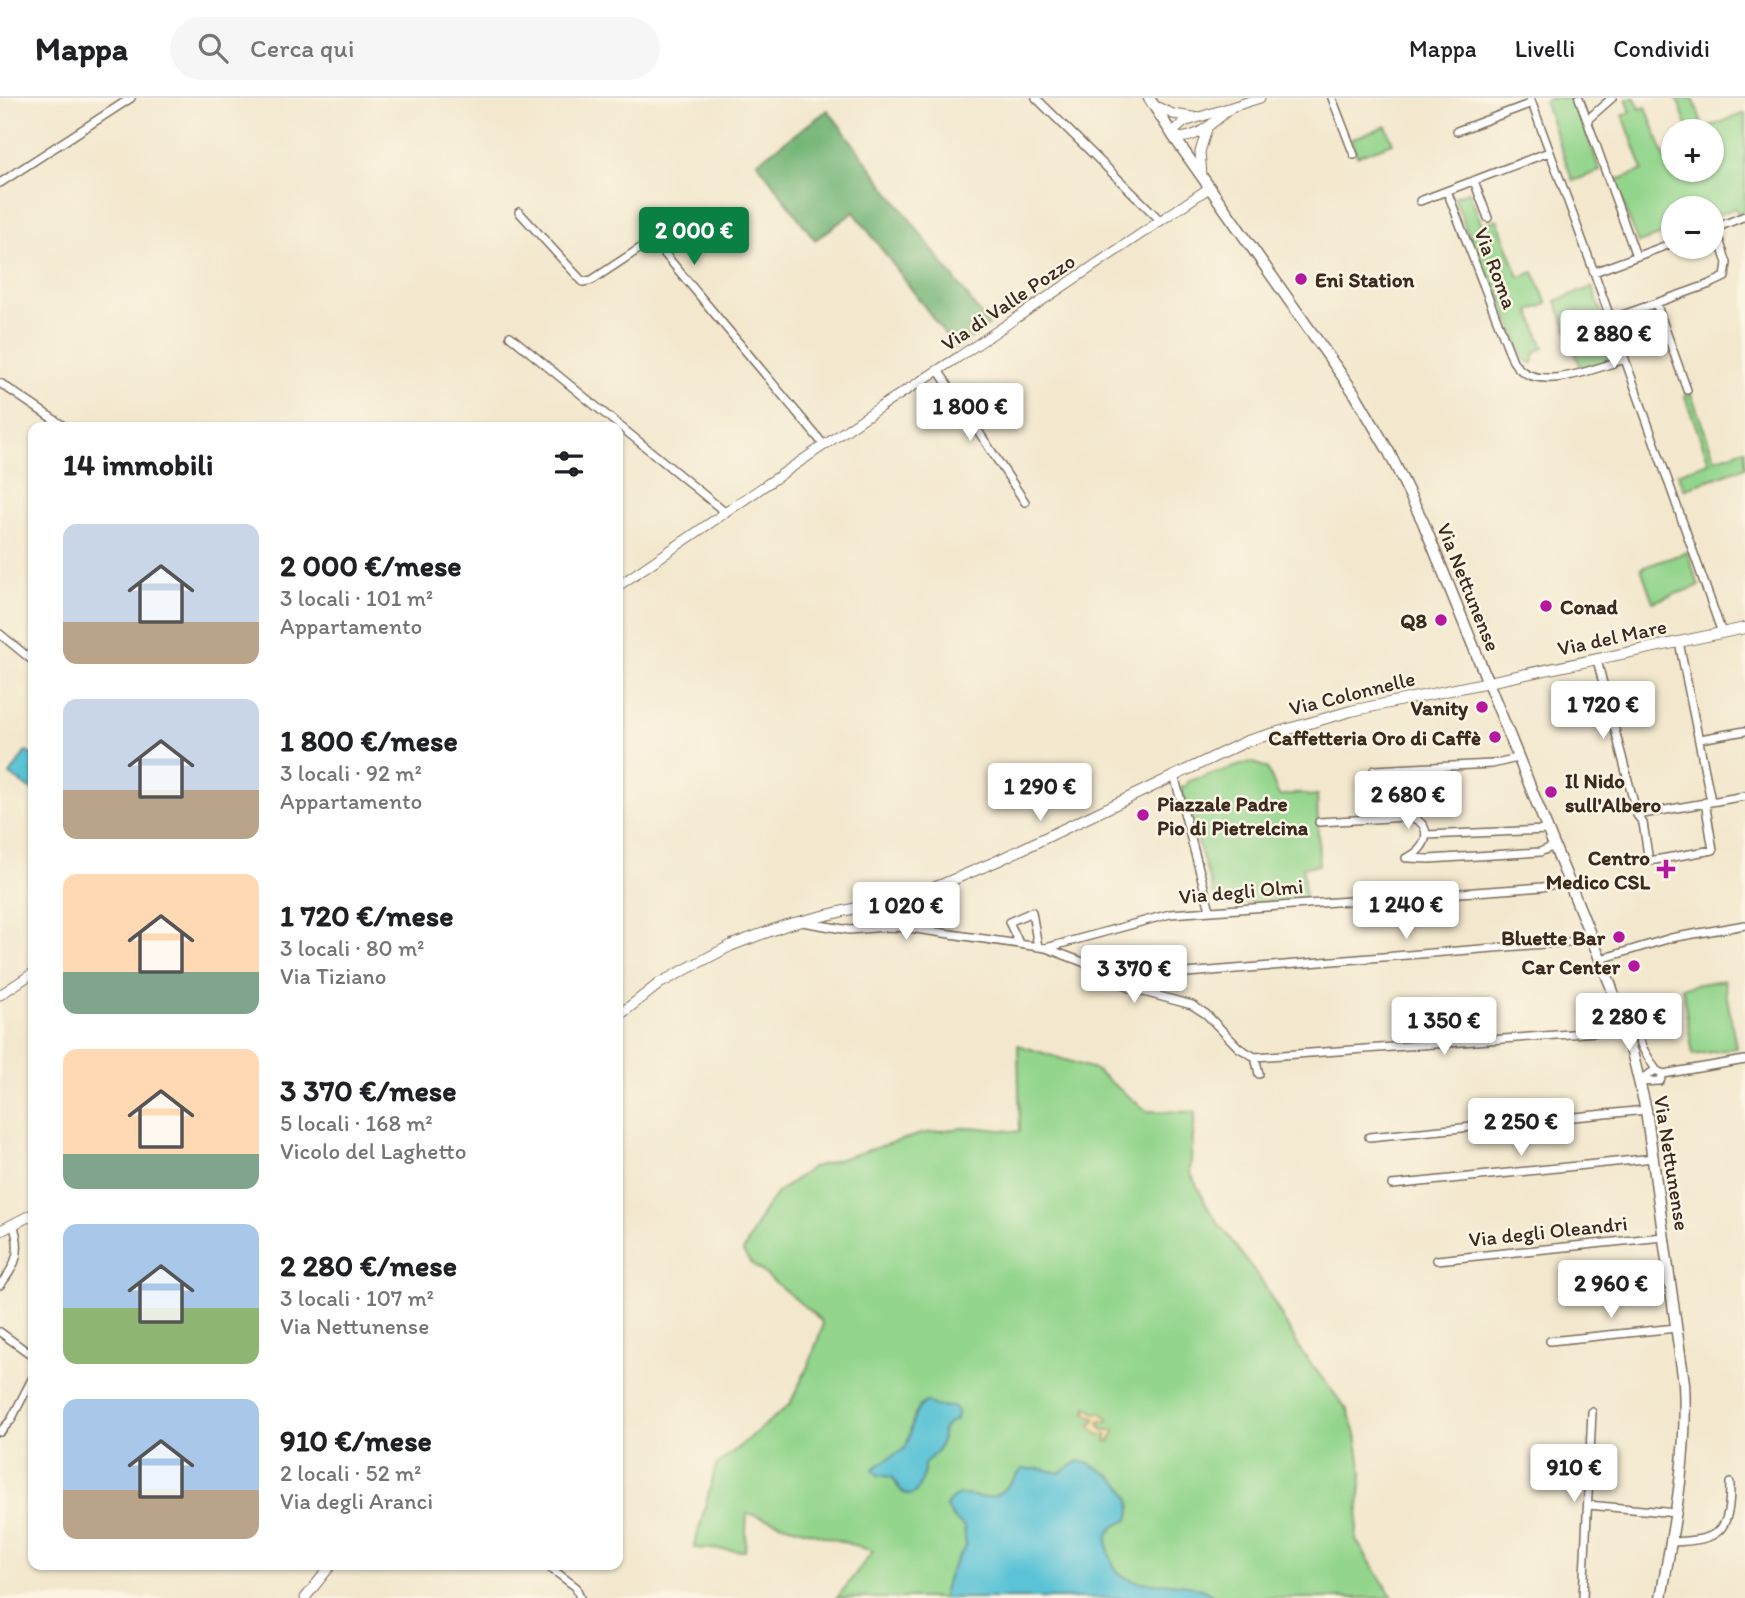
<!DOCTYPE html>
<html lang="it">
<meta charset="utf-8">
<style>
:root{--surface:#fff;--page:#f6f6f6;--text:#202124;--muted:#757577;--line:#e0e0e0;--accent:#0b8043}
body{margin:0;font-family:Itim,sans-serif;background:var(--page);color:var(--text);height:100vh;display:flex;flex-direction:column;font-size:26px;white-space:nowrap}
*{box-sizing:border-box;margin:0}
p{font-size:23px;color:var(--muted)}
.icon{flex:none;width:38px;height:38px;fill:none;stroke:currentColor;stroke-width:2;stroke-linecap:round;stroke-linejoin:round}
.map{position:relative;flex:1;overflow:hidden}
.sheet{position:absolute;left:28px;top:324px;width:595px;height:1148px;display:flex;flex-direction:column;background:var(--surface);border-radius:14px;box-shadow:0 2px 5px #0004}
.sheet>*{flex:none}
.tools{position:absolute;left:1661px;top:21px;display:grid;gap:14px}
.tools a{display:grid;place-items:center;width:63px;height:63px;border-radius:50%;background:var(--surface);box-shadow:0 2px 5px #0004;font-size:35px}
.price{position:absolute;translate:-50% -60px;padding:0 16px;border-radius:7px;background:#fff;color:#222;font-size:23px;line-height:46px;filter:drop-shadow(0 2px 4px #0008)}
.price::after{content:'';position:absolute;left:50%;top:42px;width:21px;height:16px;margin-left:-10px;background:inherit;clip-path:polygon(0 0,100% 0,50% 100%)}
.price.active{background:var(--accent);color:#fff}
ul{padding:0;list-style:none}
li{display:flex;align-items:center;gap:21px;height:175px;padding:0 35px}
li span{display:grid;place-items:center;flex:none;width:196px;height:140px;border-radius:14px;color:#555}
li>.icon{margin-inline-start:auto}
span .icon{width:84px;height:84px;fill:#fffc;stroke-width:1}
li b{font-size:30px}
h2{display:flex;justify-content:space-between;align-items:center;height:84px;padding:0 35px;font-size:30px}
header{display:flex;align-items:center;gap:42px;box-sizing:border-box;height:98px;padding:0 35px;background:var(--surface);border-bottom:2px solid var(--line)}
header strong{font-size:33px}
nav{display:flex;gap:38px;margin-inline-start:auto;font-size:24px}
.search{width:490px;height:63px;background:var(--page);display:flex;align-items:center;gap:18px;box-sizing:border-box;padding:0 24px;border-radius:38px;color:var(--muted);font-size:26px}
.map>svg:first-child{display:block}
.green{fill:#93d58c;stroke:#678055;stroke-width:2}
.forest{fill:#76b678;stroke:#58704b;stroke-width:2}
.sand{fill:#eeda9e;stroke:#94825e;stroke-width:2}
.water{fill:#5ac3d6;stroke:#4a767a;stroke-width:2}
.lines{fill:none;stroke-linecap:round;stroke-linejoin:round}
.minor-casing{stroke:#7b6c5c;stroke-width:10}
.tertiary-casing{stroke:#7b6c5c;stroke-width:11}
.secondary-casing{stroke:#7b6c5c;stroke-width:12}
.primary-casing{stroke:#7b6c5c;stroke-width:13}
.minor{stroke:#fff;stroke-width:7}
.tertiary{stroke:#fff;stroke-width:9}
.secondary{stroke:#fff;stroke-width:10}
.primary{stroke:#fff;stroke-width:10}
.poi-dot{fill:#b5179e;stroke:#fcf5e5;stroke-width:2.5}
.labels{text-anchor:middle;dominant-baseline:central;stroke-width:5;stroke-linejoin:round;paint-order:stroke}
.street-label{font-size:21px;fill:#3b2a1e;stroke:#fcf5e5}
.poi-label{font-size:21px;font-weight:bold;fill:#3b2a1e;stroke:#fcf5e5;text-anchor:end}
</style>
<header>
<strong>Mappa</strong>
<div class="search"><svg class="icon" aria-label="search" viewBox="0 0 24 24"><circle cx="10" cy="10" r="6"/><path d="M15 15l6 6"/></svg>Cerca qui</div>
<nav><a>Mappa</a><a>Livelli</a><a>Condividi</a></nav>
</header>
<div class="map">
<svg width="1745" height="1500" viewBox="0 0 1745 1500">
<rect width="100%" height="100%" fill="#fcf5e5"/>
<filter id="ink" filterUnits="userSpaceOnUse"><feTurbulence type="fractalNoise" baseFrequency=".0143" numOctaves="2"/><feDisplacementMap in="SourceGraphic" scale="14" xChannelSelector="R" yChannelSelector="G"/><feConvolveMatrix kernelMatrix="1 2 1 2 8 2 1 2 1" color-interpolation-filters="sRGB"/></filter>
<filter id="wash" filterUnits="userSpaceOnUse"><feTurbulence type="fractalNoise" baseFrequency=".00686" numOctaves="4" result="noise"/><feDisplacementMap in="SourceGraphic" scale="28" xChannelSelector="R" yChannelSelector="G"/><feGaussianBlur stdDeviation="1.57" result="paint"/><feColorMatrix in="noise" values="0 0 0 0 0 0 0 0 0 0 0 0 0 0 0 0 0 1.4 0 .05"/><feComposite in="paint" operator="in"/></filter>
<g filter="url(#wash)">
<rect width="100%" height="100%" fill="#f3e8ce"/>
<path class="green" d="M1552 0H1574L1600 73 1573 83 1544 3Z
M1626 0H1635L1640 11 1646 9 1666 63 1673 61V72H1712V33H1689L1677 0H1693L1704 31 1745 15V112L1738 116 1735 110 1712 119V110H1673V133L1638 145 1615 83 1643 72 1623 17 1631 14Z
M1386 28 1393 45 1357 58 1351 41Z
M1469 93 1482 127 1497 121 1519 179 1534 174 1547 206 1530 213 1544 250 1535 254 1533 266 1524 261 1495 186 1488 189 1454 99Z
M1592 189 1618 259 1582 273 1556 203Z
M1691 296 1715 361 1745 351V369L1684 391 1678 375 1709 364 1685 298Z
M1687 454 1699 488 1653 504 1641 470Z
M1251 664 1267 670 1279 698 1300 695 1309 698 1317 697 1319 767 1303 769 1305 801 1217 807 1181 689 1186 688 1189 683Z
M1724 882 1736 950 1693 957 1682 889Z
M1018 947 1094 971 1147 1013 1195 1014 1190 1074 1209 1112 1263 1185 1301 1253 1348 1313 1356 1336 1362 1375 1356 1442 1393 1500H837L873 1453 747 1415 745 1453 694 1450 716 1368 790 1306 809 1266 822 1230V1224L815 1217 749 1163 743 1154 764 1112 777 1095 811 1070 921 1036 945 1032 971 1029 1020 1034Z"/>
<path class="forest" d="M828 12 989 227 956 251 854 114 815 142 757 64Z"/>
<path class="sand" d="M1087 1309 1095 1315 1101 1314 1108 1321 1107 1324 1101 1323 1099 1325 1103 1332H1115L1110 1344 1106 1343V1337H1099L1090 1329 1096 1321 1086 1316Z"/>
<path class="water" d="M26 653 33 658V693L10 677Z
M927 1304 935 1308 953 1309 957 1313 956 1322 949 1325 942 1334C943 1353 934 1354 924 1367 924 1377 919 1405 902 1394 897 1390 896 1383 891 1379L878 1377 873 1371 906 1349C912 1334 911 1310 927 1304Z
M1079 1363C1102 1368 1140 1392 1129 1421 1119 1426 1108 1430 1107 1442 1107 1451 1111 1460 1114 1468 1132 1500 1186 1471 1215 1500H943C946 1479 953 1465 966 1449L964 1429 953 1420 946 1408C961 1384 979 1408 998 1396 1007 1390 1016 1378 1023 1371H1042L1060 1375Z"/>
</g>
<g filter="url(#ink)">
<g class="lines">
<defs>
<path id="minor" d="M1036 0 1161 123
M1332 0 1354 57
M1530 0 1594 174 1722 535
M1579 0 1636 158
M1587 22 1612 0
M1457 33 1532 5
M1474 83 1488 120
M0 85 131 0
M1447 93 1513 263C1533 298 1596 270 1625 261
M1420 103 1549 54
M519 114 583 184 592 182 645 147 654 145 659 149 824 347
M1713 131 1745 118
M1594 174 1673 145
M1656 205 1687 292
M1611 221 1710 186 1725 179 1727 165 1715 130
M510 238 726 415
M938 272 1025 404
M0 285 65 329
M0 536 33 563
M1679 544 1711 703
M1597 562 1637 717 1643 725 1649 763 1713 752 1705 704
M1700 641 1745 633
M1174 677 1210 812
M1637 717 1745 698
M1386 720 1374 672 1492 666 1517 660
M1319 724 1407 719C1435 723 1429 752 1406 760
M1426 737 1548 732
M1410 760 1429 761 1540 754 1554 748
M802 824 849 832 886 829 909 830 1046 850 1088 866 1129 890 1192 907 1206 916 1239 950 1255 959 1625 932
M1019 845 1009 824 1032 814 1038 849
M1046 850 1170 816 1543 789 1569 783
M1601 861 1671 840 1745 827
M1112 881 1593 842
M1619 913H1631L1642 949 1656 972
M1255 959 1259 976
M1663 976 1745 962
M1639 982 1656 972 1663 976 1660 983 1639 984
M1369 1039 1646 1012
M1392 1087 1654 1060
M1437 1162 1663 1139
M0 1187C17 1167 22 1151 13 1126
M0 1234 33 1258
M1550 1243 1676 1230
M0 1334 11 1322 33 1279
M1588 1407 1676 1415
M1672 1444C1720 1442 1730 1435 1730 1385
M545 1466 576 1489 580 1500
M1583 1500 1592 1314"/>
<path id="tertiary" d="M1153 7 1173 16 1193 19
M1231 10C1214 23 1197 43 1174 39L1176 31 1184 24 1260 0
M1202 78 1200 54 1207 31
M618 488 880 309 957 260 1209 90
M0 897 33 875
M305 1500 332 1466"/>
<path id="secondary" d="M618 918 660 885 732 847 786 827 901 799 936 789 997 763 1247 643 1351 613 1745 530
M0 1133 33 1116"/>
<path id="primary" d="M1149 0 1174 39 1355 296 1389 354 1423 424 1611 888 1633 958 1646 1012 1684 1285C1688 1359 1674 1427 1661 1500"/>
</defs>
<use href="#minor" class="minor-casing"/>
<use href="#tertiary" class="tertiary-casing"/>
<use href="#secondary" class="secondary-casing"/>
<use href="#primary" class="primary-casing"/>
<use href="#minor" class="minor"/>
<use href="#tertiary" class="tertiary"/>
<use href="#secondary" class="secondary"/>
<use href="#primary" class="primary"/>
</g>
</g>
<g class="poi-dot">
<circle cx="1301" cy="181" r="7"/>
<circle cx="1546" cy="508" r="7"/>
<circle cx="1441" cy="522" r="7"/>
<circle cx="1482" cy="609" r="7"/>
<circle cx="1495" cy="639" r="7"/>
<circle cx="1551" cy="694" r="7"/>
<circle cx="1143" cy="717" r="7"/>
<path d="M1662.5 760.5h7v7h7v7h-7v7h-7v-7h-7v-7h7z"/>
<circle cx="1619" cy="839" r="7"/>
<circle cx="1634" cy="868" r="7"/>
</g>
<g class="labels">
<g class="street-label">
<text transform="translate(1496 170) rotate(69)">Via Roma</text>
<text transform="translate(1008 204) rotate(-34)">Via di Valle Pozzo</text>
<text transform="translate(1469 489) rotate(68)">Via Nettunense</text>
<text transform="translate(1612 539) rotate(-12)">Via del Mare</text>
<text transform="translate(1352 595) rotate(-14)">Via Colonnelle</text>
<text transform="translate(1241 793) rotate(-5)">Via degli Olmi</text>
<text transform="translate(1672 1065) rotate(81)">Via Nettunense</text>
<text transform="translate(1548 1133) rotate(-6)">Via degli Oleandri</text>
</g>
<g class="poi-label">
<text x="1315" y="181" text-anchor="start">Eni Station</text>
<text x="1560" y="508" text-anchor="start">Conad</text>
<text x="1427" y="522">Q8</text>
<text x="1468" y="609">Vanity</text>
<text x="1481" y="639">Caffetteria Oro di Caffè</text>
<text x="1565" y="682" text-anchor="start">Il Nido<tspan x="1565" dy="24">sull'Albero</tspan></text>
<text x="1157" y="705" text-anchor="start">Piazzale Padre<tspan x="1157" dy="24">Pio di Pietrelcina</tspan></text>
<text x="1650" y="759">Centro<tspan x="1650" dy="24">Medico CSL</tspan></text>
<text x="1605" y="839">Bluette Bar</text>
<text x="1620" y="868">Car Center</text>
</g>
</g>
</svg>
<div class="tools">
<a>+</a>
<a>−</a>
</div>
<b class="price active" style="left:694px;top:169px">2 000 €</b>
<b class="price" style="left:1614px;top:272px">2 880 €</b>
<b class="price" style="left:970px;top:345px">1 800 €</b>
<b class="price" style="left:1603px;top:643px">1 720 €</b>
<b class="price" style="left:1040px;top:725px">1 290 €</b>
<b class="price" style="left:1408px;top:733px">2 680 €</b>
<b class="price" style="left:1406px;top:843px">1 240 €</b>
<b class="price" style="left:906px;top:844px">1 020 €</b>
<b class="price" style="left:1134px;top:907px">3 370 €</b>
<b class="price" style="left:1629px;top:955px">2 280 €</b>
<b class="price" style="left:1444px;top:959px">1 350 €</b>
<b class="price" style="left:1521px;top:1060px">2 250 €</b>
<b class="price" style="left:1611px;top:1222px">2 960 €</b>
<b class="price" style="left:1574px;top:1406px">910 €</b>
<section class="sheet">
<h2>14 immobili<svg class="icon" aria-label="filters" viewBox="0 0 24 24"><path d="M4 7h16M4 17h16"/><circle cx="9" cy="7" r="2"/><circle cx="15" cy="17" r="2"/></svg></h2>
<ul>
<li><span style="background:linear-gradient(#c9d6e8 70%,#b9a48a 0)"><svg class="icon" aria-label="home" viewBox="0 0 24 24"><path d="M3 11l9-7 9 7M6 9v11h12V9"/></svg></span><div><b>2 000 €/mese</b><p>3 locali · 101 m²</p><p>Appartamento</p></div></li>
<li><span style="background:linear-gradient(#c9d6e8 65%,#b9a48a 0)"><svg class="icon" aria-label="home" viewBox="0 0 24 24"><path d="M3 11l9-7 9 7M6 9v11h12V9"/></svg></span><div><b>1 800 €/mese</b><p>3 locali · 92 m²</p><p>Appartamento</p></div></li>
<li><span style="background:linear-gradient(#ffd9b3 70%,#7fa58c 0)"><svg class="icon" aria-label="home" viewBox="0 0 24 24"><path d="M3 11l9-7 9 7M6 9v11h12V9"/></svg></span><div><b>1 720 €/mese</b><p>3 locali · 80 m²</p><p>Via Tiziano</p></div></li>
<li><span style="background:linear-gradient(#ffd9b3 75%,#7fa58c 0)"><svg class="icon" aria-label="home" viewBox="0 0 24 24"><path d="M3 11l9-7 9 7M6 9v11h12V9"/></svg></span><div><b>3 370 €/mese</b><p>5 locali · 168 m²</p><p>Vicolo del Laghetto</p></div></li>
<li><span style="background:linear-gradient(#a9c7e8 60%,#8fb573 0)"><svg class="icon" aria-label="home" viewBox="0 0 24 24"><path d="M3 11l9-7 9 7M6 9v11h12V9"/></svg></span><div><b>2 280 €/mese</b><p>3 locali · 107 m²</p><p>Via Nettunense</p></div></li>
<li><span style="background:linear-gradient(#a9c7e8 65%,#b9a48a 0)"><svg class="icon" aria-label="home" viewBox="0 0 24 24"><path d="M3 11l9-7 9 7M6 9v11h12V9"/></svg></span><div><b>910 €/mese</b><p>2 locali · 52 m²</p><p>Via degli Aranci</p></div></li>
</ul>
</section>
</div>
